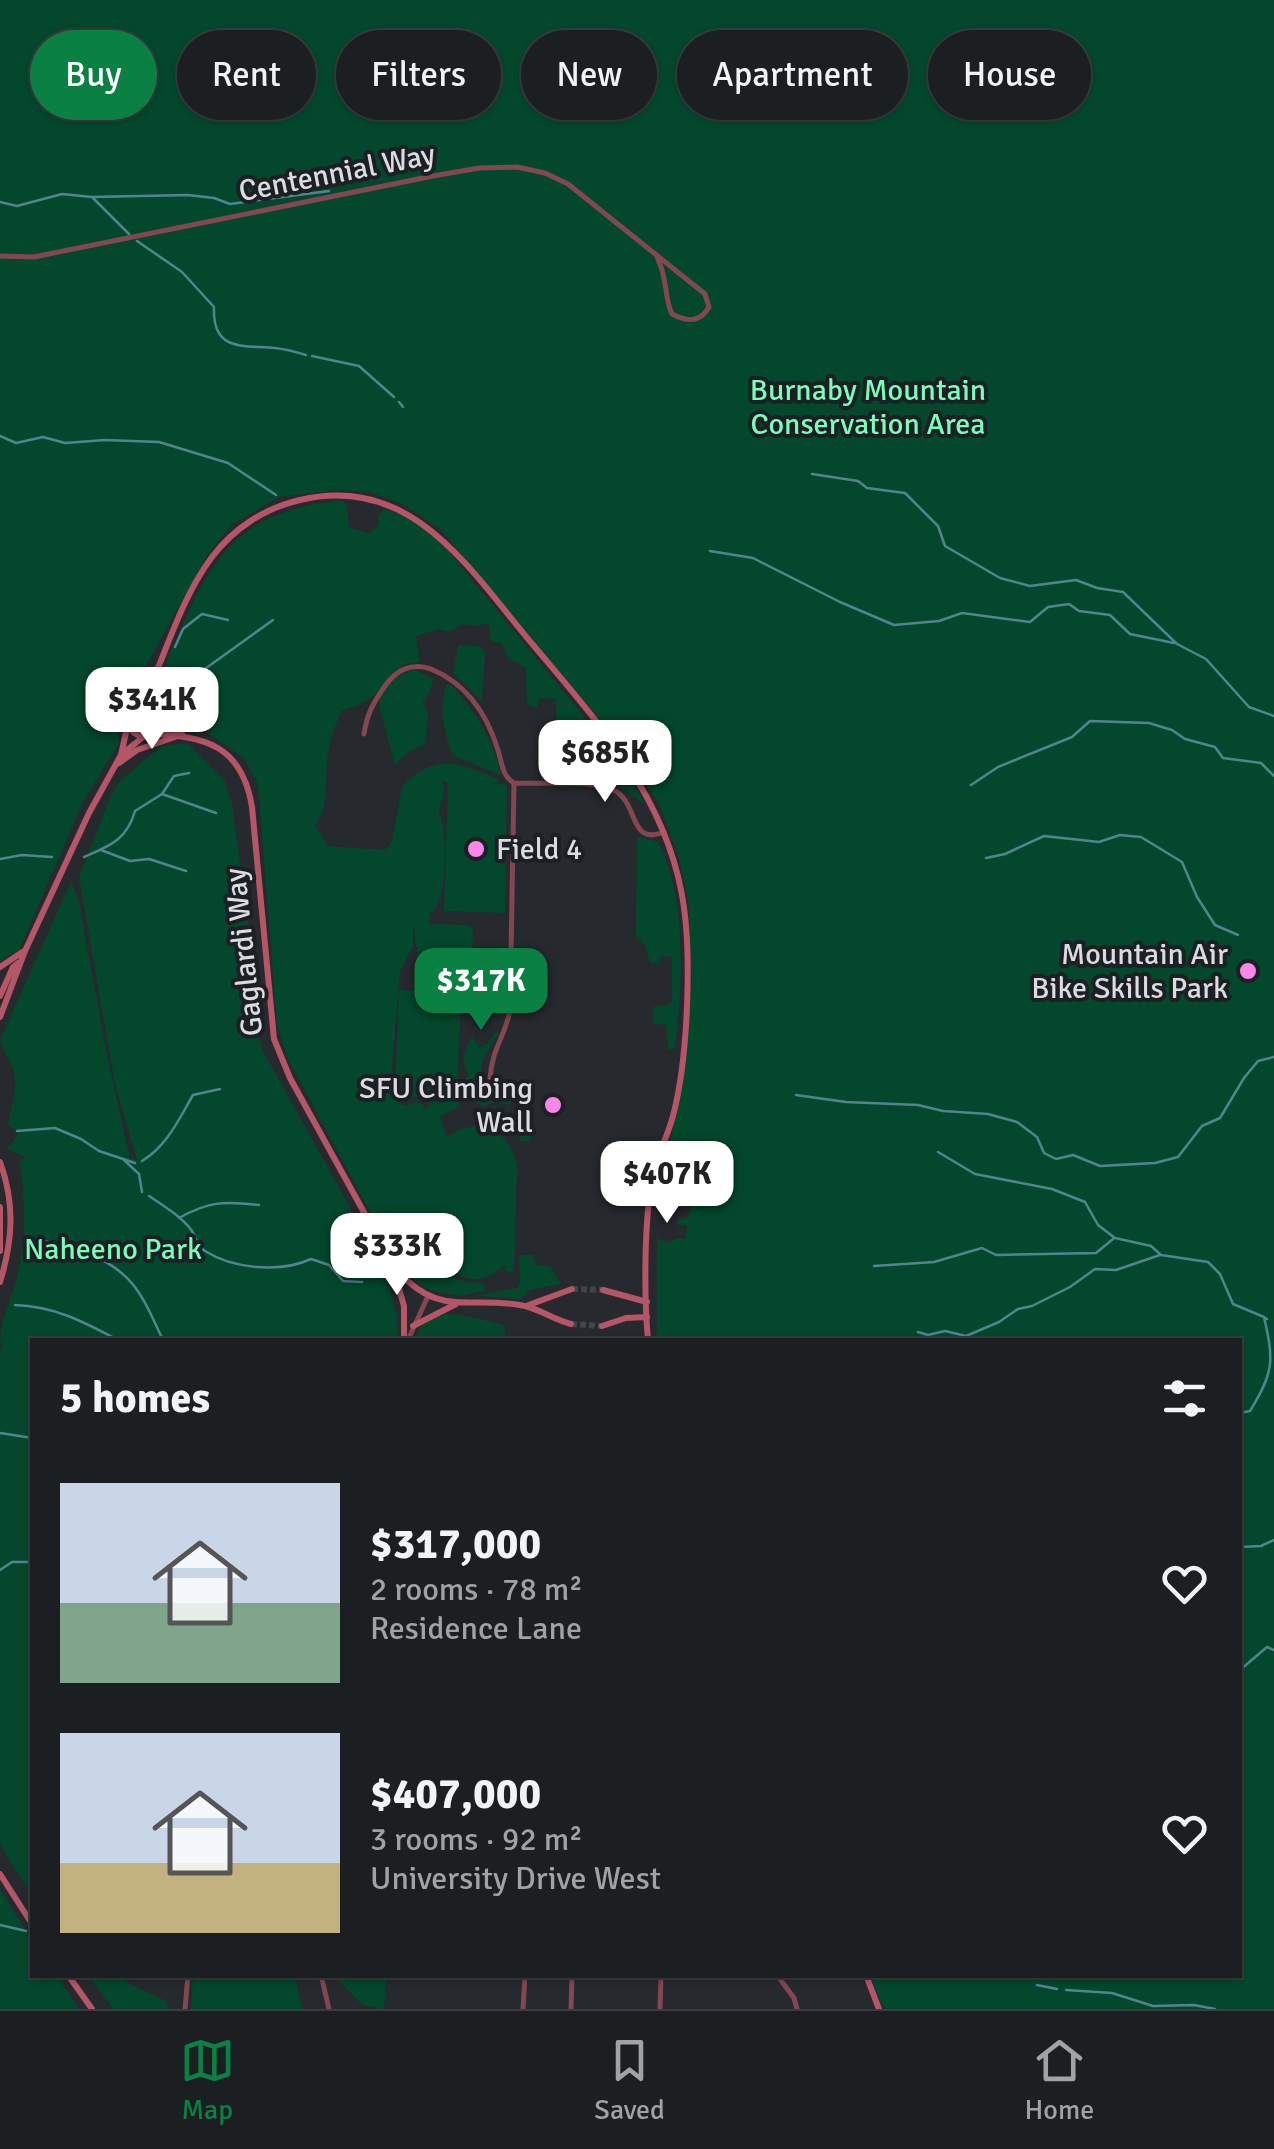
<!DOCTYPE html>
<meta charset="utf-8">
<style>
:root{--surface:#1c1f22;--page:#292c2f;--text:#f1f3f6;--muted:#a0a2a5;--line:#3a3d40;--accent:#0b8043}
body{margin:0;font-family:Signika,sans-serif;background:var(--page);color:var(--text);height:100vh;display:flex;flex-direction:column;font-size:38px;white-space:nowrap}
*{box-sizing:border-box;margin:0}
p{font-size:32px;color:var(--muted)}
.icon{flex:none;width:55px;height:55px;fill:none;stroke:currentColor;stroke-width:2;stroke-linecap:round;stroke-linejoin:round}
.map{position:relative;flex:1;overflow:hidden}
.panel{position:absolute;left:30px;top:1338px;width:1212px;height:640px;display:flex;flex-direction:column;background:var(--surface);border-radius:0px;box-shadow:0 2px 8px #0004,0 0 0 2px var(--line)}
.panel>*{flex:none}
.banner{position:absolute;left:30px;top:30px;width:1215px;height:90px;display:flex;gap:20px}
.price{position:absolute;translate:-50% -85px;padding:0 22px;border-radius:20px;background:#fff;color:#222;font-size:32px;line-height:65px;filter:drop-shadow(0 2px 5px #0008)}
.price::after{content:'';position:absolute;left:50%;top:60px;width:30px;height:22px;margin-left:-15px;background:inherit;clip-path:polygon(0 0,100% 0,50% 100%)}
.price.active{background:var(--accent);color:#fff}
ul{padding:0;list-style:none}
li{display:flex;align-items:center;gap:30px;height:250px;padding:0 30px}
li span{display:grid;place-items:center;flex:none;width:280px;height:200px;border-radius:0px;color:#555}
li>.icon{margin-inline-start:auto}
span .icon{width:120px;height:120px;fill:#fffc;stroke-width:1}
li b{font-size:42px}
h2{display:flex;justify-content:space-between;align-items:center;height:120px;padding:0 30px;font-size:42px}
.chip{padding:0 35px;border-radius:45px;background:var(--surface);box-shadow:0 2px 8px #0004,0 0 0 2px var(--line);font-size:35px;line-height:90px}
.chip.active{background:var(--accent);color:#fff}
.menu{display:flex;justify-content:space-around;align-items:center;height:140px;border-top:2px solid var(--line);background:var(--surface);font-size:28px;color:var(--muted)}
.menu a{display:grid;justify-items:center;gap:5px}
.menu .active{color:var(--accent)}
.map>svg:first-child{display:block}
.green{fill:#03482c}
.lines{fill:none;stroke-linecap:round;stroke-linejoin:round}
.stream{stroke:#50848f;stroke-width:2.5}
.secondary-tunnel{stroke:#414449;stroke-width:6;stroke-dasharray:6 3;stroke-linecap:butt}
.street{stroke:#824751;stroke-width:5}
.secondary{stroke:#b45666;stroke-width:6}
.poi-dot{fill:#f987e9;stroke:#1c1f24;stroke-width:4}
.labels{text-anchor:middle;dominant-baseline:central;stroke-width:8;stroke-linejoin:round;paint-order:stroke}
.street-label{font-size:30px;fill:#dbdce0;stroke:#1c1f24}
.park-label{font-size:30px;fill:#7bfcb9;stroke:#1c1f24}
.poi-label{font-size:30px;fill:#dbdce0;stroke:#1c1f24;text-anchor:end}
</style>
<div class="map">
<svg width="1274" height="2009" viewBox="0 0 1274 2009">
<rect width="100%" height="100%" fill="#26292e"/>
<path class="green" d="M0 0H1274V2009H888L882 2005 870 1975H1240V1340H654L657 1330V1238L667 1243 677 1238 685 1239 687 1226 677 1224V1220L687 1217 692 1206 690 1178 667 1177 664 1170 682 1088 692 980 688 900 679 859 659 804 614 736 440 529 403 504 369 492 339 490 279 497 231 525 207 556 148 662 137 697 120 716 118 745 83 802 19 950 0 961Z
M341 500 347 505 349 528 370 533 380 523 378 517 384 509C409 515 426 529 445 547L619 759 646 805 613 782 592 779V743L574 742 572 779 562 774 566 765 565 732 557 730 556 699 540 698 537 708 527 705 526 668 509 659 502 643H495L490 639V626L484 623 478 626 462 624 450 632 439 629 416 636 420 662 403 665C385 687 370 704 342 710 337 722 331 735 329 748 323 774 331 804 315 826L328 846 385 850 392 841 402 787C435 751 460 763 499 780L496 784 507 785 505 913 444 911 448 783 442 781C447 794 440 800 439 812 439 815 442 817 442 820 446 842 449 901 430 914L429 924 469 925 473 929 471 986C419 982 419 966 413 922V946L400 971 390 1092 396 1101 405 1106 416 1102 423 1104 424 1109 428 1108 429 1101 442 1103 450 1099 395 1096 399 990 461 992 457 1098 460 1106 440 1116 447 1137C477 1115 509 1129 517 1164L514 1272 506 1271 505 1265C474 1291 456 1278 435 1253 445 1274 458 1285 483 1283L486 1290 461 1296 433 1291 419 1284 399 1266 287 1057 277 1024 258 784 244 758 196 725 184 699 163 682C164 660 175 642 184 623 219 542 252 511 341 500Z
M458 645 479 646 485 652 482 702 453 673Z
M415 670 434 679 426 700 422 701 428 711 426 743 408 752 395 766 379 705C380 686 398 674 415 670Z
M446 685H451C474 709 495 742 501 775L453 756C444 734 439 708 446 685Z
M187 743 225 781 232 803 249 929 254 1020 263 1051 347 1202 388 1284 397 1315 398 1339 32 1340V1896L0 1844V1352L3 1344 0 1343C0 1319 10 1303 16 1281 26 1239 27 1204 19 1162L26 1158 7 1148 19 1134 8 1125C11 1104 19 1090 13 1069 10 1058 2 1051 0 1040L71 881 79 902 107 1055 130 1158 137 1160 115 1084 79 877 111 795 120 781 161 746Z
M637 836 658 842C688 898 682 987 675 1048L668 1050 666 1025 653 1024V1007L670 1004 672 1000V957L660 956 659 963H650L645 945 636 937Z
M495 1032 499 1033C494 1041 489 1048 485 1056 476 1073 487 1089 464 1099L463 1082 469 1075C459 1062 466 1049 472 1036L479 1048 488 1043Z
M490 1081 493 1088C532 1093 532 1107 531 1141H520L519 1096 508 1105 495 1101 486 1106 474 1103 482 1085Z
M519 1255H533L536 1265 550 1266 561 1284 530 1290 521 1299 474 1296 517 1288 520 1282Z
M445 1314C466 1314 482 1320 504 1325L506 1340H413L424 1324Z
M0 1889 32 1941V1975H56L79 2009H0Z
M88 1975H120L128 1983 166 2001 169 2009H113Z
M193 1975H294L303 2009H191Z
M334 1975H386L384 2009 362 2005Z"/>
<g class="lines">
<path class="stream" d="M92 197 129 234
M0 202 17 206 62 194 92 197 188 195 214 198 230 204 329 191
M137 241 182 272 214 307C212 352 243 345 275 348 285 349 296 352 306 355
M312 356 359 366 394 397
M399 402 403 407
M0 436 16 443 43 437 65 443 105 440 159 442 228 463 276 495
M812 474 858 481 867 488 905 493 938 526 945 546 1000 578 1030 586 1076 580 1097 588 1123 592 1177 644 1206 659 1249 707 1274 716
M710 551 753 558 840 602 894 625 939 621 962 613 1030 622 1048 607 1069 604 1079 611 1110 615 1130 634 1174 643
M175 647 183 629 202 614 228 620
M165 673 182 679 202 671 273 620
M971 785 998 767 1072 737 1090 721 1149 723 1172 730 1185 739 1215 747 1223 758 1261 763 1274 776
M162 794 216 813
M101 850 130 861 149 859 186 871
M84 857C109 846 127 840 135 811L162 794 174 776 189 773
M986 858 1005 854 1044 836 1099 842 1120 835 1141 837 1182 862 1197 897 1215 925 1238 935
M0 859 22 855 52 857
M796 1095 846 1102 918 1105 943 1111 988 1114 1017 1122 1037 1137 1044 1153 1056 1159 1073 1155 1100 1166 1155 1163 1178 1157 1202 1126 1220 1118 1244 1078 1258 1061 1274 1057
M17 1131 55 1128 81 1139 99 1151 135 1163
M938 1152 975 1174 1052 1189 1085 1202 1098 1225 1115 1238 1151 1246 1161 1255 1208 1262 1220 1274 1233 1304 1264 1317
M124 1160 139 1174 142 1192
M142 1161C167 1146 179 1119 193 1095L220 1089
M149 1196C164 1206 182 1217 192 1231 197 1239 197 1246 205 1251 233 1269 281 1273 311 1259L329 1265 343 1281 362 1282
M179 1218C209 1201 225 1201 259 1205
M31 1240C67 1241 116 1259 137 1290 148 1305 155 1324 163 1340
M874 1266 934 1262 982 1248 996 1255 1096 1253 1113 1239
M15 1305C54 1306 84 1322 118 1340
M918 1332 928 1335 945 1331 966 1336 999 1322 1018 1309 1032 1306 1070 1287 1095 1269 1116 1270 1160 1255
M1240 1413 1250 1411C1274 1372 1274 1361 1264 1317L1267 1319
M0 1433 32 1438
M1240 1547 1261 1546 1274 1540
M0 1570 12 1562H32
M1240 1670 1267 1647 1274 1650
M0 1925 26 1931
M1037 1985 1057 1989
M1066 1990 1112 1993 1153 2006 1194 2005 1215 2009"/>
<path class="secondary-tunnel" d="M572 1289 603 1290
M571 1324 602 1326"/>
<path class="street" d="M0 256 34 257 433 176 479 168 517 167 545 173 568 184 705 294 709 307C700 323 687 322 672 314 664 298 668 278 657 257
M364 734C367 714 373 703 385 686 396 670 412 662 431 669 467 684 487 714 498 750 502 763 502 776 514 783L510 1010C505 1038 492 1047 490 1079
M514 783C539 785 597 778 617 792 638 806 630 846 664 832
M408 1340 428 1296
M321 1975 329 2009
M777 1975 794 1998 797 2009
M185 2009 188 1975
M523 2009 525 1975
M571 2009 572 1975
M660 2009 661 1975"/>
<path class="secondary" d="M141 707 148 708 156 719 182 734
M154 713 160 671
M129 727C135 737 144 738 153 731L156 719
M149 734C205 736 242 745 252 807L274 1039 290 1078 393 1265C438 1321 468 1294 525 1306 541 1310 555 1320 571 1324
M122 754 143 737
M119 763 137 750 175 737
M0 967 24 951
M0 996 13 967 18 963
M0 1017 25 951 89 813 121 755 130 714 141 707C165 658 179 601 212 557 234 528 265 508 300 500 414 473 471 572 534 646 596 720 662 792 681 890 693 948 688 1059 673 1116 667 1138 656 1158 652 1181 644 1222 644 1298 648 1340
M0 1162C15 1203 13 1240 0 1282
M0 1207V1251
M393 1267 404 1306V1340
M603 1290 647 1302
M526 1306 572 1289
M413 1326 456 1304
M602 1326 626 1318 647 1317
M0 1874 32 1924
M68 1975 92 2009
M866 1975 879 2009"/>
</g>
<g class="poi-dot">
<circle cx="476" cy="849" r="10"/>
<circle cx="1248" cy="971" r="10"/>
<circle cx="553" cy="1105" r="10"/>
</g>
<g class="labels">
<g class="street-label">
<text transform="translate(337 173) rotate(-11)">Centennial Way</text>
<text transform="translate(244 952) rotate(-96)">Gaglardi Way</text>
</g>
<g class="park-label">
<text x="868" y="390">Burnaby Mountain<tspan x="868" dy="34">Conservation Area</tspan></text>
<text x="113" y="1249">Naheeno Park</text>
</g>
<g class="poi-label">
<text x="496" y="849" text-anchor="start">Field 4</text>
<text x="1228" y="954">Mountain Air<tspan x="1228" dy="34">Bike Skills Park</tspan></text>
<text x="533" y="1088">SFU Climbing<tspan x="533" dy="34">Wall</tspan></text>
</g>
</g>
</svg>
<b class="price" style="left:152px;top:752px">$341K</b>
<b class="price" style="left:605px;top:805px">$685K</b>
<b class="price active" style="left:481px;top:1033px">$317K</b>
<b class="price" style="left:667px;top:1226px">$407K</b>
<b class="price" style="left:397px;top:1298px">$333K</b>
<div class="banner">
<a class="chip active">Buy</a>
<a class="chip">Rent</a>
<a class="chip">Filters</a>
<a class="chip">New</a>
<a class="chip">Apartment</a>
<a class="chip">House</a>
</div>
<section class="panel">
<h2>5 homes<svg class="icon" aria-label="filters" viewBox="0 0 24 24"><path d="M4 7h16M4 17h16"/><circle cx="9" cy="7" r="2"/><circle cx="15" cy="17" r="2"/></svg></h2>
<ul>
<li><span style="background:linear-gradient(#c9d6e8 60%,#7fa58c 0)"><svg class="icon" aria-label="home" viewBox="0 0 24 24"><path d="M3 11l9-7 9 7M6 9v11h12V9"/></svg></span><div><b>$317,000</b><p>2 rooms · 78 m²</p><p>Residence Lane</p></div><svg class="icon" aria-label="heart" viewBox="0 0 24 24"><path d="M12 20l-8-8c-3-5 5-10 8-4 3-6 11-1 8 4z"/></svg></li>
<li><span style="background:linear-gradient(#c9d6e8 65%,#c2b280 0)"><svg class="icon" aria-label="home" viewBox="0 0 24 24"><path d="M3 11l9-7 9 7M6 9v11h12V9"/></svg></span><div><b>$407,000</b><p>3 rooms · 92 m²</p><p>University Drive West</p></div><svg class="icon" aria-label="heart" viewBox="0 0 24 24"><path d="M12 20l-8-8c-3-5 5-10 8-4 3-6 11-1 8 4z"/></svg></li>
</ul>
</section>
</div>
<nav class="menu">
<a class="active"><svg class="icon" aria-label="map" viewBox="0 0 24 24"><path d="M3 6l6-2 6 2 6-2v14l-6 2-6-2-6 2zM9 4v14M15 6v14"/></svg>Map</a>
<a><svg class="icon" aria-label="saved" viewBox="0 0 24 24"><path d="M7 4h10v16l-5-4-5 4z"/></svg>Saved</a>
<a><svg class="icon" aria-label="home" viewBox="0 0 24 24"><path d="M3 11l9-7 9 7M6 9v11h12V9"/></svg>Home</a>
</nav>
